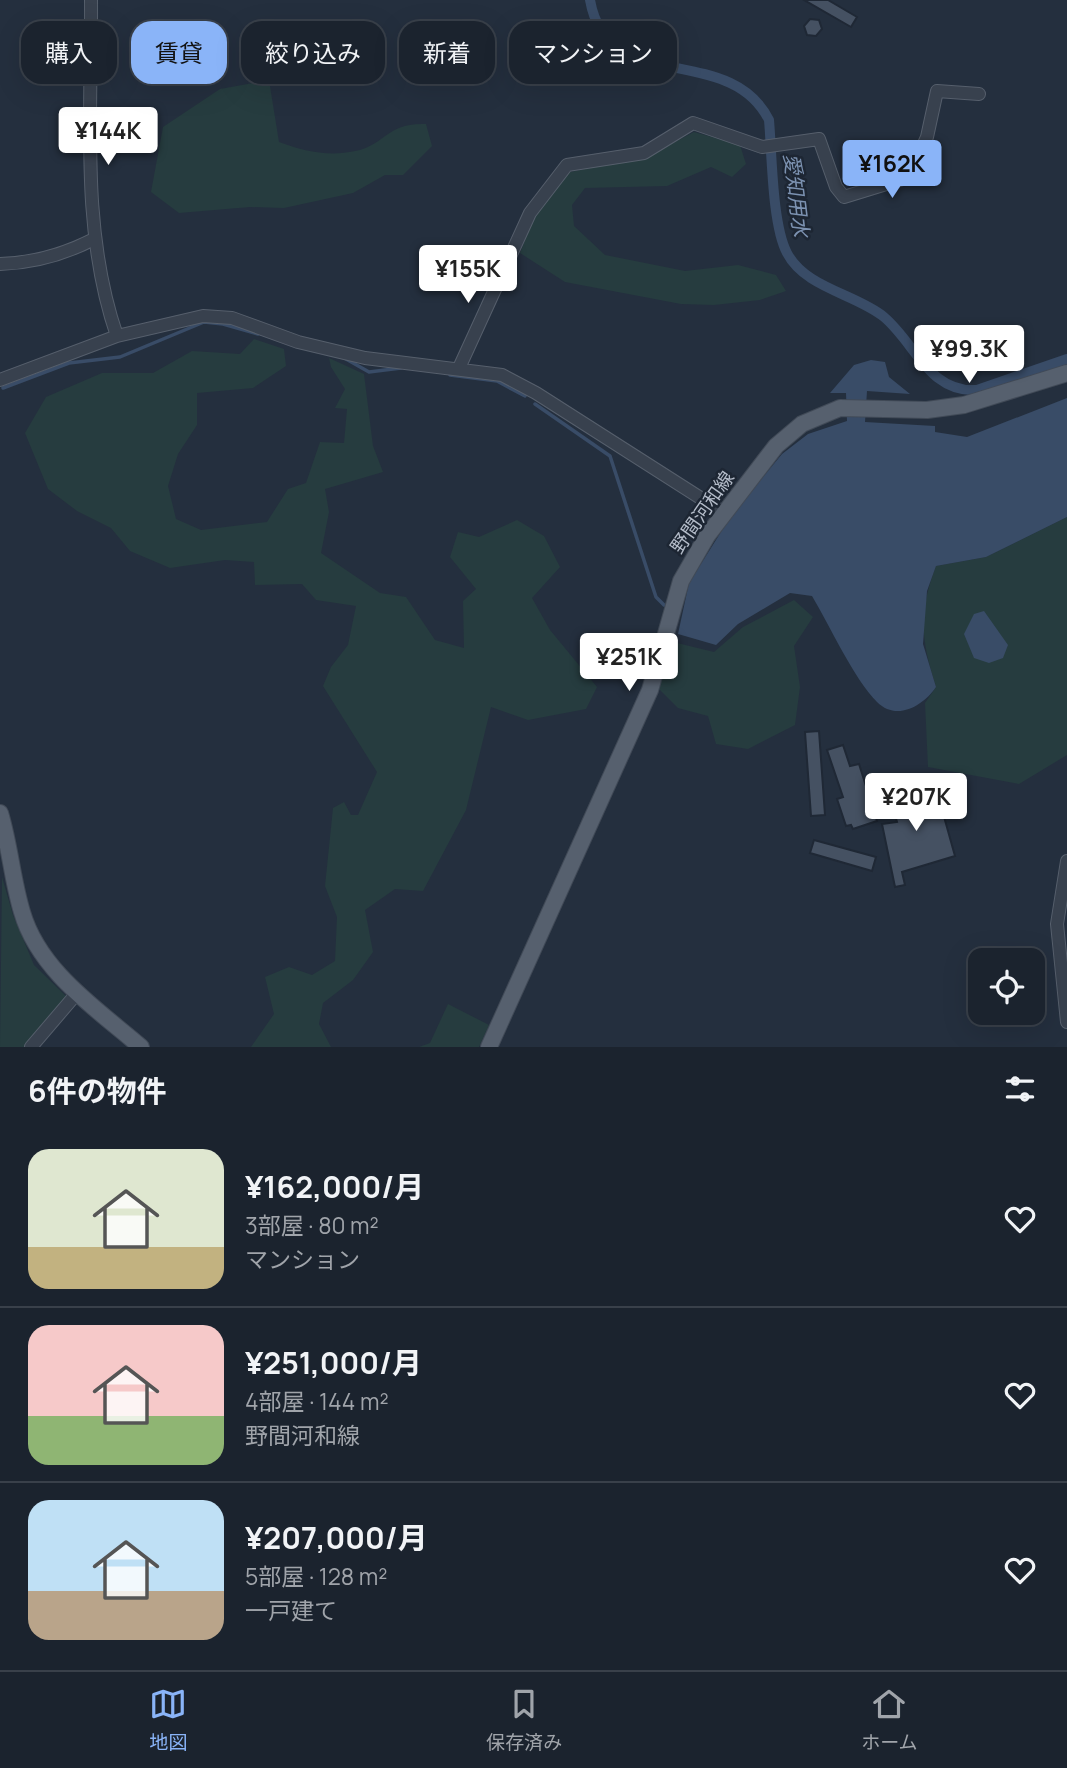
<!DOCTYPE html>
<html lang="ja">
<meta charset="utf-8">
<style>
:root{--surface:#1b232e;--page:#282f3a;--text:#f1f3f6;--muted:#a0a4aa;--line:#39404a;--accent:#8ab4f8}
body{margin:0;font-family:Manrope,"Noto Sans JP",sans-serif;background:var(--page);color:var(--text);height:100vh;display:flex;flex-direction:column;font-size:26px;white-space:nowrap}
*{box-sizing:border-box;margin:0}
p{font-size:23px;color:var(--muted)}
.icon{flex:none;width:38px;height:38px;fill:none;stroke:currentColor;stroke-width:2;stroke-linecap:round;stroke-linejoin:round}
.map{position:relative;height:1047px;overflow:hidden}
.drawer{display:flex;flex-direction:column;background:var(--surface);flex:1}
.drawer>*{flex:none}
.banner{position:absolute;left:21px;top:21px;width:700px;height:63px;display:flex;gap:14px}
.buttons{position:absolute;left:968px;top:948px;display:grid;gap:14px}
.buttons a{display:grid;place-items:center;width:77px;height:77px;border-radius:14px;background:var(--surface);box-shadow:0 7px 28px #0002,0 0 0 2px var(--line);font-size:35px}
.price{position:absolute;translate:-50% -60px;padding:0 16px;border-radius:7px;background:#fff;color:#222;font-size:23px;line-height:46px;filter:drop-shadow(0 2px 4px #0008)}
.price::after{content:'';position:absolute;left:50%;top:42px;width:21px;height:16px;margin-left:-10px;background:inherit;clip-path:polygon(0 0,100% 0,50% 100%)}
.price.current{background:var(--accent);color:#111}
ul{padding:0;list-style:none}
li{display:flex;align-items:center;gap:21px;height:175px;padding:0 28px}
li+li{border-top:2px solid var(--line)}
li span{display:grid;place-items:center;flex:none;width:196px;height:140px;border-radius:21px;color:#555}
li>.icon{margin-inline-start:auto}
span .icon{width:84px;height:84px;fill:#fffc;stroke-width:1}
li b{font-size:30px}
h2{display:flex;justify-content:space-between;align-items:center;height:84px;padding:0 28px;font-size:30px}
.chip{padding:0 24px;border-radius:21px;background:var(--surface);box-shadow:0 7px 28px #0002,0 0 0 2px var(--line);font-size:24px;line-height:63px}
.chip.current{background:var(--accent);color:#111}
.menu{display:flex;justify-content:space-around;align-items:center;height:98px;border-top:2px solid var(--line);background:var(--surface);font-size:19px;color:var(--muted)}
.menu a{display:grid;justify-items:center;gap:4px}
.menu .current{color:var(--accent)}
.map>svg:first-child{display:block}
.green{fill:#263c3f}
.water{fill:#394c67}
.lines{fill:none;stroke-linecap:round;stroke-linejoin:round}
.stream{stroke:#394c67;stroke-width:3.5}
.canal{stroke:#394c67;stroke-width:10}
.building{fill:#455162;stroke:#1f2835;stroke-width:2}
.minor-casing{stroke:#565f6c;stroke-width:14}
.major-casing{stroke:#414a57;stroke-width:18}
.minor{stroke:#38414e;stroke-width:12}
.major{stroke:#56606e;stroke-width:16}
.labels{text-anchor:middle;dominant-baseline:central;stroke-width:5;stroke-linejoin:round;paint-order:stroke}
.street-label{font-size:19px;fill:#b4bcc9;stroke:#1d2633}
.water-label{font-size:21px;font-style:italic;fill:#7c92b1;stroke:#1d2633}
</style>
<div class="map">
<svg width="1067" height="1047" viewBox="0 0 1067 1047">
<rect width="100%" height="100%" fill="#242f3e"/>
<path class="green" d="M269 80 279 142C303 151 329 157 355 151 384 146 387 122 426 124L432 146 403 175H385L353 193 284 208 250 207 179 213 151 192 163 127 220 89Z
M694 132 740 145 746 164 732 177 711 167 667 186 585 188 572 205 574 226 605 255 685 271 738 265 776 275 786 291 760 300 714 305 681 304 565 282 520 253 535 214 570 172 644 158Z
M254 339 284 349 286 366 253 388 197 393V425L178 454 168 486 176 519 201 530 267 522 288 489 306 483 320 442 344 443 347 409 335 408 345 389 331 367 329 358 364 374 373 446 383 472 325 489 329 512 321 553 380 593 406 597 435 640 464 648 463 601 476 589 450 557 458 532 479 537 517 520 544 536 560 567 532 598 550 630 597 687 586 709 528 720 491 707 466 810 423 891 395 889 365 910 373 952 353 980 323 1003 319 1024 331 1047H251L274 1014 265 977 289 967 312 975 335 961 337 917 325 886 333 808 344 802 351 815H358L377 772 323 686 331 667 348 645 356 606 316 600 302 584 255 585 254 562 225 560 170 568 130 551 111 528 77 511 48 489 25 433 46 397 102 373H153L192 351 240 354Z
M1067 517V755L1019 784 928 767 925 703 936 687C921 639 918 614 936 566L986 557Z
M794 600 813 617 794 646 800 687 795 725 748 749 716 744 708 716 678 708 659 689 673 642 714 652 743 627Z
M2 877 13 915 34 965 68 998 25 1047H0Z
M448 1004 489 1025 479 1047H419L430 1043Z"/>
<path class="water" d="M871 360 885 362 889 377 910 394 867 391 865 422 935 426V432L967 437 1067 398V517L986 557 936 566 927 591 923 644 936 687C924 705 897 722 877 702 854 679 830 626 812 596L790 593 738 624 716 645 678 634 689 583 731 516 782 454 808 434 847 421 846 393H830L854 365Z
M984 611 1008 645 1003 658 989 663 974 658 964 634 974 614Z"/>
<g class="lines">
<path class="stream" d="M346 359 369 372 401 368
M450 375 497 381 525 396
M3 388 69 363 120 357 204 322 223 324 258 334
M535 404 610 456 656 597 664 605"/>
<path class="canal" d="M590 0C607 98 729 40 769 120 772 153 772 225 787 253 805 288 856 294 884 317 916 344 929 393 977 390L1067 359"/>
</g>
<path class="building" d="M804 0H828L857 17 851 27Z
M810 19 819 20 822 29 816 36 807 35 804 26Z
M819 731 825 815 811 816 805 732Z
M843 745 850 766 859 764 877 821 853 829 851 825 846 826 837 799 843 797 827 750Z
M936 788 955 856 902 872 905 885 895 887 882 824 897 822 889 795 908 790 909 796Z
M814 840 876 857 872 871 810 853Z"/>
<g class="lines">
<defs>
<path id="minor" d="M91 0C92 112 80 229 117 336
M0 264C34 263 63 255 94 239
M459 368 530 213 567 165 644 153 693 123 762 147 819 139 836 187 844 197 909 177 927 137 937 91 979 94
M0 380 117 336 203 316 232 318 298 342 365 358 502 375 536 393 724 513
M1067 861 1057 924 1067 1022
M31 1047 78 992"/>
<path id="major" d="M0 813C10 846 12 879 22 912 39 971 97 1009 141 1047
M489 1047 650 690 681 581 707 536 776 446 802 424 840 408 927 410 964 405 1067 373"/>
</defs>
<use href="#minor" class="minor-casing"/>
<use href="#major" class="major-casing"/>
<use href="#minor" class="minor"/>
<use href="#major" class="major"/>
</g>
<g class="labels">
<g class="street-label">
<text transform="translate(702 512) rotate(-55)">野間河和線</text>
</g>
<g class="water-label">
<text transform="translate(797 195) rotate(83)">愛知用水</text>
</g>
</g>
</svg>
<div class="buttons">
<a><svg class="icon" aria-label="locate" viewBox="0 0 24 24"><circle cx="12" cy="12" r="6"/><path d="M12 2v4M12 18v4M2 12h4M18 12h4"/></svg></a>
</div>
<b class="price" style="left:108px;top:167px">¥144K</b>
<b class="price current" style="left:892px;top:200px">¥162K</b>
<b class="price" style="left:468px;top:305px">¥155K</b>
<b class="price" style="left:969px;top:385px">¥99.3K</b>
<b class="price" style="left:629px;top:693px">¥251K</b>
<b class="price" style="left:916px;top:833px">¥207K</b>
<div class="banner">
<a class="chip">購入</a>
<a class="chip current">賃貸</a>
<a class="chip">絞り込み</a>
<a class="chip">新着</a>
<a class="chip">マンション</a>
</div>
</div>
<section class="drawer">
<h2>6件の物件<svg class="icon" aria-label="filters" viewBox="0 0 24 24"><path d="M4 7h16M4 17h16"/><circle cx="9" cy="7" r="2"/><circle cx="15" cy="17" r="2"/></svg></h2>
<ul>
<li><span style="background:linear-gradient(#dfe7d0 70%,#c2b280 0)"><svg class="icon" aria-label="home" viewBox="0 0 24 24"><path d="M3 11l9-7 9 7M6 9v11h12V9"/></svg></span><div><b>¥162,000/月</b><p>3部屋 · 80 m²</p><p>マンション</p></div><svg class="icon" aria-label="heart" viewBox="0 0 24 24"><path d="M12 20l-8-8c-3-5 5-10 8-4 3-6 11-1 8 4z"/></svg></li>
<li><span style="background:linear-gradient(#f6c9c9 65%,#8fb573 0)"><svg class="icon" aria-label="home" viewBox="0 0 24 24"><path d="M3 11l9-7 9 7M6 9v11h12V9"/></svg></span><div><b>¥251,000/月</b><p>4部屋 · 144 m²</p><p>野間河和線</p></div><svg class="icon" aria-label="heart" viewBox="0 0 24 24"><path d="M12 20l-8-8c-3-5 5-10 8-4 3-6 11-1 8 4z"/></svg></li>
<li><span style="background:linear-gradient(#bfe0f5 65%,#b9a48a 0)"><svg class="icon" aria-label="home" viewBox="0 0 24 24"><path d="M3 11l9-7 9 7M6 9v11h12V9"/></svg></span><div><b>¥207,000/月</b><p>5部屋 · 128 m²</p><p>一戸建て</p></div><svg class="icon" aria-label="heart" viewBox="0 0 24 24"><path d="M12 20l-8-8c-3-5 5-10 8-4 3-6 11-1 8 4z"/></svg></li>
</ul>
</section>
<nav class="menu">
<a class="current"><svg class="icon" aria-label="map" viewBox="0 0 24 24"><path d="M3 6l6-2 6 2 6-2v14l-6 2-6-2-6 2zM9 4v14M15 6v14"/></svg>地図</a>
<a><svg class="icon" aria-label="saved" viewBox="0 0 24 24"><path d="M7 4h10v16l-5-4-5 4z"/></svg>保存済み</a>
<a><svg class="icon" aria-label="home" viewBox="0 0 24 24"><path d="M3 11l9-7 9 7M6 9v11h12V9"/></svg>ホーム</a>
</nav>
